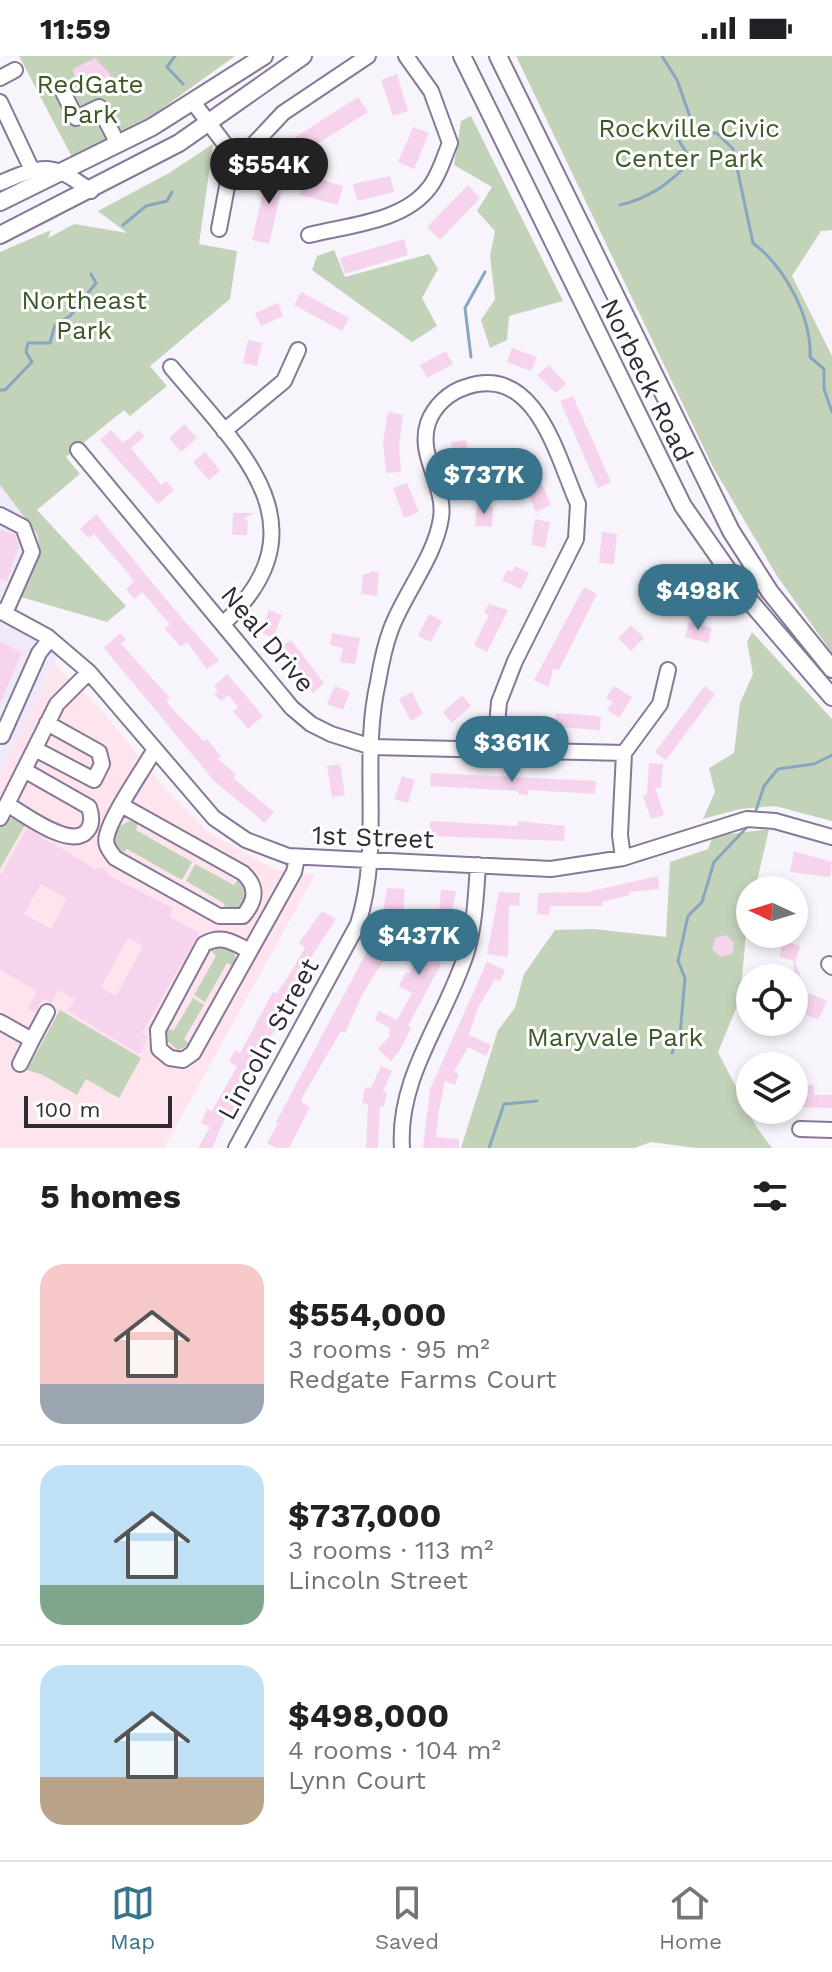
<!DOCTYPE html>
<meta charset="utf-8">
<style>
:root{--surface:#fff;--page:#f2f2f2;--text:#202124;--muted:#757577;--line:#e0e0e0;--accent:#38748b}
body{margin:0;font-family:"Work Sans",sans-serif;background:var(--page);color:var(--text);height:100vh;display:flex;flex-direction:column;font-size:30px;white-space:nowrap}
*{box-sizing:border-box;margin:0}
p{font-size:26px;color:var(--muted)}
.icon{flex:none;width:44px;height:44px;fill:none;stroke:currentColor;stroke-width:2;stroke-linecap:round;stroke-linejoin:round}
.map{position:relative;height:1092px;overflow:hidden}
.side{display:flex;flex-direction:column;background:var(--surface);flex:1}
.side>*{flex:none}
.needle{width:52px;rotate:274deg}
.buttons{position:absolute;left:736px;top:820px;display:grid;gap:16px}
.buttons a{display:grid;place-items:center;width:72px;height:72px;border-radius:50%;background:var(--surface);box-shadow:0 4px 12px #0003;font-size:40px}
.scale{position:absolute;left:24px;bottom:20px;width:148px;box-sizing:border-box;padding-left:8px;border:4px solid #2f2a36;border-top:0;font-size:22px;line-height:28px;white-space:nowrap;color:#2f2a36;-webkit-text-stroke:6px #fff;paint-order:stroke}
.price{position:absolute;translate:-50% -68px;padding:0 18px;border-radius:28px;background:var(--accent);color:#fff;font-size:26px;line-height:52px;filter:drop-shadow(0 2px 4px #0008)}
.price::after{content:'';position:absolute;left:50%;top:48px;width:24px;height:18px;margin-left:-12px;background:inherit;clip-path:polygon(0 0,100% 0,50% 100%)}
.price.current{background:#222;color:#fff}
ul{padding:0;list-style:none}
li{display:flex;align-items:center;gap:24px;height:200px;padding:0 40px}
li+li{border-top:2px solid var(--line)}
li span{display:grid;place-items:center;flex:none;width:224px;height:160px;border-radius:24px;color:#555}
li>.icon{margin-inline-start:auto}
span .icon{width:96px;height:96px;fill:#fffc;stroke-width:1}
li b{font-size:34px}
h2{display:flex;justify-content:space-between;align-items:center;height:96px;padding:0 40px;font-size:34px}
.status{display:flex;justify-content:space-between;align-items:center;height:56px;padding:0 40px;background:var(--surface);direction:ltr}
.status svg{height:22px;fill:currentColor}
.tabs{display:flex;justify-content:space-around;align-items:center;height:112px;border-top:2px solid var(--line);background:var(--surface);font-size:22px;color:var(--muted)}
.tabs a{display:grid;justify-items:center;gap:4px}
.tabs .current{color:var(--accent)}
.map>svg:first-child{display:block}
.built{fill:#f0e9fa}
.education{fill:#fde4ed}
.green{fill:#c3d3ba}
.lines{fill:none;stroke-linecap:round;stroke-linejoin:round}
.stream{stroke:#88a6c1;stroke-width:3}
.building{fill:#f7d4ee;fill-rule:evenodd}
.minor-casing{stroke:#867897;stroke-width:18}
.major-casing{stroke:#867897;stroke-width:20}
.minor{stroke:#fff;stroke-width:14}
.major{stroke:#fff;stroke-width:16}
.labels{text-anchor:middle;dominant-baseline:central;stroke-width:6;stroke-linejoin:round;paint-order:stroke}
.park-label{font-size:26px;fill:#3c5827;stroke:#fff}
.street-label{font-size:26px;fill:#2f2a36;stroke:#fff}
</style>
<div class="status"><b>11:59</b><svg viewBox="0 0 49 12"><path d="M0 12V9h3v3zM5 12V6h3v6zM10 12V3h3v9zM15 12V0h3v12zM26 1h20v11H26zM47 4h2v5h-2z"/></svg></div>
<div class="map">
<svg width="832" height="1092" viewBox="0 0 832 1092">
<rect width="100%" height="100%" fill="#f7f4fb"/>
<path class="built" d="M0 429 37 478 40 487 32 519 18 545 1 563 59 599 0 719Z"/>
<path class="education" d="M54 607 102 655 169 737 208 776 274 813 315 819 164 1092H0V719Z"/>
<path class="green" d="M19 0H235L153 59 72 101Z
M516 0H832V174L821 175 792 220 832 300V597L777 520 713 411Z
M471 60 563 245 509 260 507 284 490 292 481 264 495 243 490 200 495 175 477 155 492 131 454 109 461 65Z
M213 88 199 188 237 195 230 243 150 310 167 330 130 360 124 354 66 401 80 418 37 454 126 550 107 566 21 541C30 522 43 501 37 478L0 429V196L51 174 48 182 74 168 127 177 98 155 169 117Z
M334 194 345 221 429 198 438 213 422 242 437 270 412 286 312 214 317 200Z
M752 576 832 663V765L775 750 740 753 703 763 715 736 709 712 734 697 740 647 753 618 747 586Z
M6 760 25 769 0 813V772Z
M129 765 138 767 136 774 192 806 182 824 127 793 121 799 113 783 116 773Z
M769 773 755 834H750L740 943 718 996 757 1072 772 1092H696L651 1086 634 1092H461L498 974 515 952 524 918 555 874 594 873 666 881 670 806 708 793 713 780Z
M195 808 234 829 238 823 246 835 242 850 230 856 223 853 225 848 186 825Z
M221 889 234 895 236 906 233 910 227 907 205 946 194 939 216 900 210 894Z
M193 942 204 949 184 983 190 989 178 994 167 985 166 973 174 974Z
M60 954 141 1002 119 1042 86 1023 77 1039 43 1019 27 1014Z"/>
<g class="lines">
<path class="stream" d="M175 0 167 11 183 28
M662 0 677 24 694 72 718 78 733 93 753 187C785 211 812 262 810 301L824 313V333L832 356
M620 149C647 143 672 126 691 104L676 80 692 73
M123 169 146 150 167 145 172 136
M471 301 465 252 485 216
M0 334H5L32 306 26 296 28 287H50L55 269 70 260 96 227 91 218
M755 757 764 730 778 713 814 708 832 699
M672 997 680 979 685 922 678 905 688 860 702 846 714 806 750 768
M489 1092 504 1048 537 1045"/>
</g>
<path class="building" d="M95 2 111 19 102 38 77 34 73 13Z
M397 18 408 55 393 60 381 24Z
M358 41 368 56 303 97 294 82Z
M413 71 429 77 414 113 398 106Z
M269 111 286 115 269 188 252 184Z
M306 119 343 130 338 149 300 139Z
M390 120 394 136 357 145 353 128Z
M468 129 480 142 440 184 427 171Z
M404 183 408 199 345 218 340 202Z
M301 236 349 262 342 275 294 249Z
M278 247 283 260 261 270 255 257Z
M248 284 262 287 257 310 243 307Z
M512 292 537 301 531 315 507 306Z
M446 295 453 308 427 322 420 309Z
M549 309 566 328 556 337 537 319Z
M573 340 611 426 598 432 560 345Z
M388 356 403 359 399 390 401 416 386 417 383 386Z
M185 368 197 382 181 396 169 382Z
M111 374 123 387 139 374 144 381 131 392 161 429 166 425 174 434 158 448 100 384Z
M466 384 470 406 466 408 471 414 476 413 482 432 468 436 457 406H454L451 386Z
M205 396 220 415 209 424 193 406Z
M541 426 551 449 536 456 526 433Z
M407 427 419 456 404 462 393 432Z
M477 449 493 451 492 471 475 470Z
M233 457H254L244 463 248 464 247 479H232Z
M96 458 174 553 219 604 207 613 187 586 181 591 165 573 170 568 142 536 134 543 126 533 134 526 128 517 94 478 88 482 80 473Z
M535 463 550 466 545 492 531 489Z
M0 474 15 478 19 490 7 525 0 523Z
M602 476 617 478 614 508 599 507Z
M515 510 529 517 521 533 502 524 507 514 512 516Z
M370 515 379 516 377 540 361 538 363 518H369Z
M584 531 597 538 559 614 553 613 549 631 534 624Z
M489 548 508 554 487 596 474 589 489 559 484 556Z
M269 554 282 559 273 582 260 576Z
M429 558 442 565 431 586 418 580Z
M689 566 712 572 708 587 685 581Z
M631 569 644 582 631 595 618 582Z
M120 577 126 584 121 588 170 642 166 645 177 658 204 685 207 683 221 700 218 703 236 718 233 722 274 756 265 767 215 726 104 592Z
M332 577 360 582 355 608 340 606 343 592 330 589Z
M291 584 324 627 313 637 279 593Z
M0 585 22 597 0 647Z
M227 618 263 660 248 673 233 655 238 651 228 639 221 645 214 638 218 635 214 630Z
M335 630 350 636 343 654 327 648Z
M614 630 632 641 619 662 607 654 613 646 606 642Z
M705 630 715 638 666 704 655 696Z
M412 636 423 658 411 665 399 643Z
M462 639 471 650 452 667 443 656Z
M556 657 601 660 600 674 555 671Z
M649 707 663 708 661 732 655 731 664 759 651 763 643 740 647 739Z
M340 708 345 739 332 741 327 710Z
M431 717 596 725 595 738 528 734V739L518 738V735L430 730Z
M402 720 415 724 408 747 394 743Z
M430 765 517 770 518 765 565 770 564 785 429 780Z
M27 772 95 813 102 811 110 820 173 852 170 861 199 877 142 977 148 981 139 998 68 955 75 943 59 934 51 947 43 942 35 956 28 952 37 935 0 914V820ZM41 828 67 843 51 873 24 858ZM128 882 143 890 116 940 101 931Z
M794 795 832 806 830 821 790 816Z
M658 820 659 833 629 836 630 839 602 846 603 850H550L549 859 537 858 538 837 587 836Z
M387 832 405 833 402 875 363 937 345 977 341 975 303 1040 301 1046 310 1051 289 1092H276L267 1087 278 1067 276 1066 381 869Z
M441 834 456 835 440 910 408 970 411 972 400 994 391 1005 378 993 391 979 388 977 390 972 375 964 379 955 397 964 412 937 399 930 406 916 410 918 424 879 430 881 432 860H439Z
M499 836 520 837 519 850 509 849 508 901 487 898Z
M322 855 336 863 310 903 300 925 303 927 233 1043 237 1045 232 1057 228 1055 212 1092H198L210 1071 201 1067 207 1053 212 1055 237 1010 229 1006 235 994 240 997 273 936 276 938 289 919 305 892 299 887Z
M726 879 734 887 732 898 720 901 712 893 715 882Z
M783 885 800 890 795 906 804 929 794 932V922H776L794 914V905L779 901Z
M487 906 505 914 500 925 495 923 478 952 469 979 491 989 486 1000 468 991 454 1016 459 1018 455 1029 445 1025 438 1059 436 1081 459 1083V1092H423L430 1033Z
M809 937 827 945 818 964 800 956Z
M381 1010 392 1015 383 1035 387 1036 384 1051 380 1050 378 1092H366L368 1048 362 1047 365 1031 371 1032Z
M796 1028 814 1029V1039H832V1052L795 1051Z"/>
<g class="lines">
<defs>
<path id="minor" d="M0 22 15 14
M62 34 76 62 99 51 118 88
M0 46 32 114
M193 46 233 99 219 173
M233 99 253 89 283 57 368 0
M0 127C45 108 51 106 91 135
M309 179C348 169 403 166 429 132 439 120 444 101 450 87L431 35 406 0
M171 311C240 394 328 470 223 568
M224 375 284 325 298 294
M78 394 292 652 311 668 331 678 372 691 624 697
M0 459 23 471 32 496 5 557
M0 555 48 581 89 616 214 762 246 784 288 800 551 813 623 802 747 763 775 765 832 781
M2 680 39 597 50 583
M35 693 94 724 102 708 99 696 47 667
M7 748C24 758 71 794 87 775 93 768 92 760 89 751L24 714
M123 750 243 817C258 831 256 845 243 860H219L115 802C110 795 104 789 107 779 112 758 143 714 155 693
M0 762 57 648 89 616
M623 802 620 779 624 697 660 648 668 614
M250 895C232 886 222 878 204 888L158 974 159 993 170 1002 183 1004 193 997 294 816 297 802
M829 908 832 911
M0 966 32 984 47 956
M20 1008 32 984
M800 1073 832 1074
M236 1092 358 868C383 789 360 705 378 626 381 608 385 589 391 573 405 536 435 501 441 462 446 429 417 400 428 367 434 350 449 336 466 331 536 307 557 401 578 448L576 483 515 605 499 646 495 693
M402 1092C397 1020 447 961 467 895 475 867 476 838 478 809"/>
<path id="major" d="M462 0 683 450 748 543 832 641
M498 0 731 475 770 536 832 613
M0 146 152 71 264 0
M0 179 179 87 303 0"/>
</defs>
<use href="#minor" class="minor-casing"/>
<use href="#major" class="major-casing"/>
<use href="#minor" class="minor"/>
<use href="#major" class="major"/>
</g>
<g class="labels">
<g class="park-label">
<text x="90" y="28">RedGate<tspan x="90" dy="30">Park</tspan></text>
<text x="689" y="72">Rockville Civic<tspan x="689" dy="30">Center Park</tspan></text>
<text x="84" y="244">Northeast<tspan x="84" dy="30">Park</tspan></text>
<text x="615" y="981">Maryvale Park</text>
</g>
<g class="street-label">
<text transform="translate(647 324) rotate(64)">Norbeck Road</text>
<text transform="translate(268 583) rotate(50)">Neal Drive</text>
<text transform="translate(373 781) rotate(2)">1st Street</text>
<text transform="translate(268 983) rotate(-61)">Lincoln Street</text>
</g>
</g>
</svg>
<div class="buttons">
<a><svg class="needle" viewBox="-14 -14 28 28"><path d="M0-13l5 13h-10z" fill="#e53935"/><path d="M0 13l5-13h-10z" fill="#757577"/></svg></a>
<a><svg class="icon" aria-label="locate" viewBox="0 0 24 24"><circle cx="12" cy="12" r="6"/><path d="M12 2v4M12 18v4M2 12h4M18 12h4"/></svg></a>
<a><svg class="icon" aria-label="layers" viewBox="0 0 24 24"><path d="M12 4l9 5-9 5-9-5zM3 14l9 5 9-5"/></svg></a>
</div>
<div class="scale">100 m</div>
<b class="price current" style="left:269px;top:150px">$554K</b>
<b class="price" style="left:484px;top:460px">$737K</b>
<b class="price" style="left:698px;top:576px">$498K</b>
<b class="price" style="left:512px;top:728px">$361K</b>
<b class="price" style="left:419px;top:921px">$437K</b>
</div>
<section class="side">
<h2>5 homes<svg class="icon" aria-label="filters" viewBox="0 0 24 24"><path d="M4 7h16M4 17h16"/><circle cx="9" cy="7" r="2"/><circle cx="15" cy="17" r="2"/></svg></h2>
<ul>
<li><span style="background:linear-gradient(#f6c9c9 75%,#9aa5b1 0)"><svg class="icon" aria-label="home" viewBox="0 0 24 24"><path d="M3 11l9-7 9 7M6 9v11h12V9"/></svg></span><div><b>$554,000</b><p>3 rooms · 95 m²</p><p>Redgate Farms Court</p></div></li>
<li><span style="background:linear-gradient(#bfe0f5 75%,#7fa58c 0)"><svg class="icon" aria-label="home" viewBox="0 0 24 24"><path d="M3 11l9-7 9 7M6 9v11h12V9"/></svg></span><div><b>$737,000</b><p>3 rooms · 113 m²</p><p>Lincoln Street</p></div></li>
<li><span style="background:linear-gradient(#bfe0f5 70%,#b9a48a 0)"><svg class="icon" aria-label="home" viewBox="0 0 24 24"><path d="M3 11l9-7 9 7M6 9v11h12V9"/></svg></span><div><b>$498,000</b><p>4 rooms · 104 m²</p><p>Lynn Court</p></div></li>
</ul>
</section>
<nav class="tabs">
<a class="current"><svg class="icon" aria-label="map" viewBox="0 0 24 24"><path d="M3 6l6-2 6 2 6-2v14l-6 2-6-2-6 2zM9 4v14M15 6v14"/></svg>Map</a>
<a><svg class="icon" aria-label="saved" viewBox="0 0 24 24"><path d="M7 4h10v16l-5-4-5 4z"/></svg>Saved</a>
<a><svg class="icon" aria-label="home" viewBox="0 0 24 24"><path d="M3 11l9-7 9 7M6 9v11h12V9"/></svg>Home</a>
</nav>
